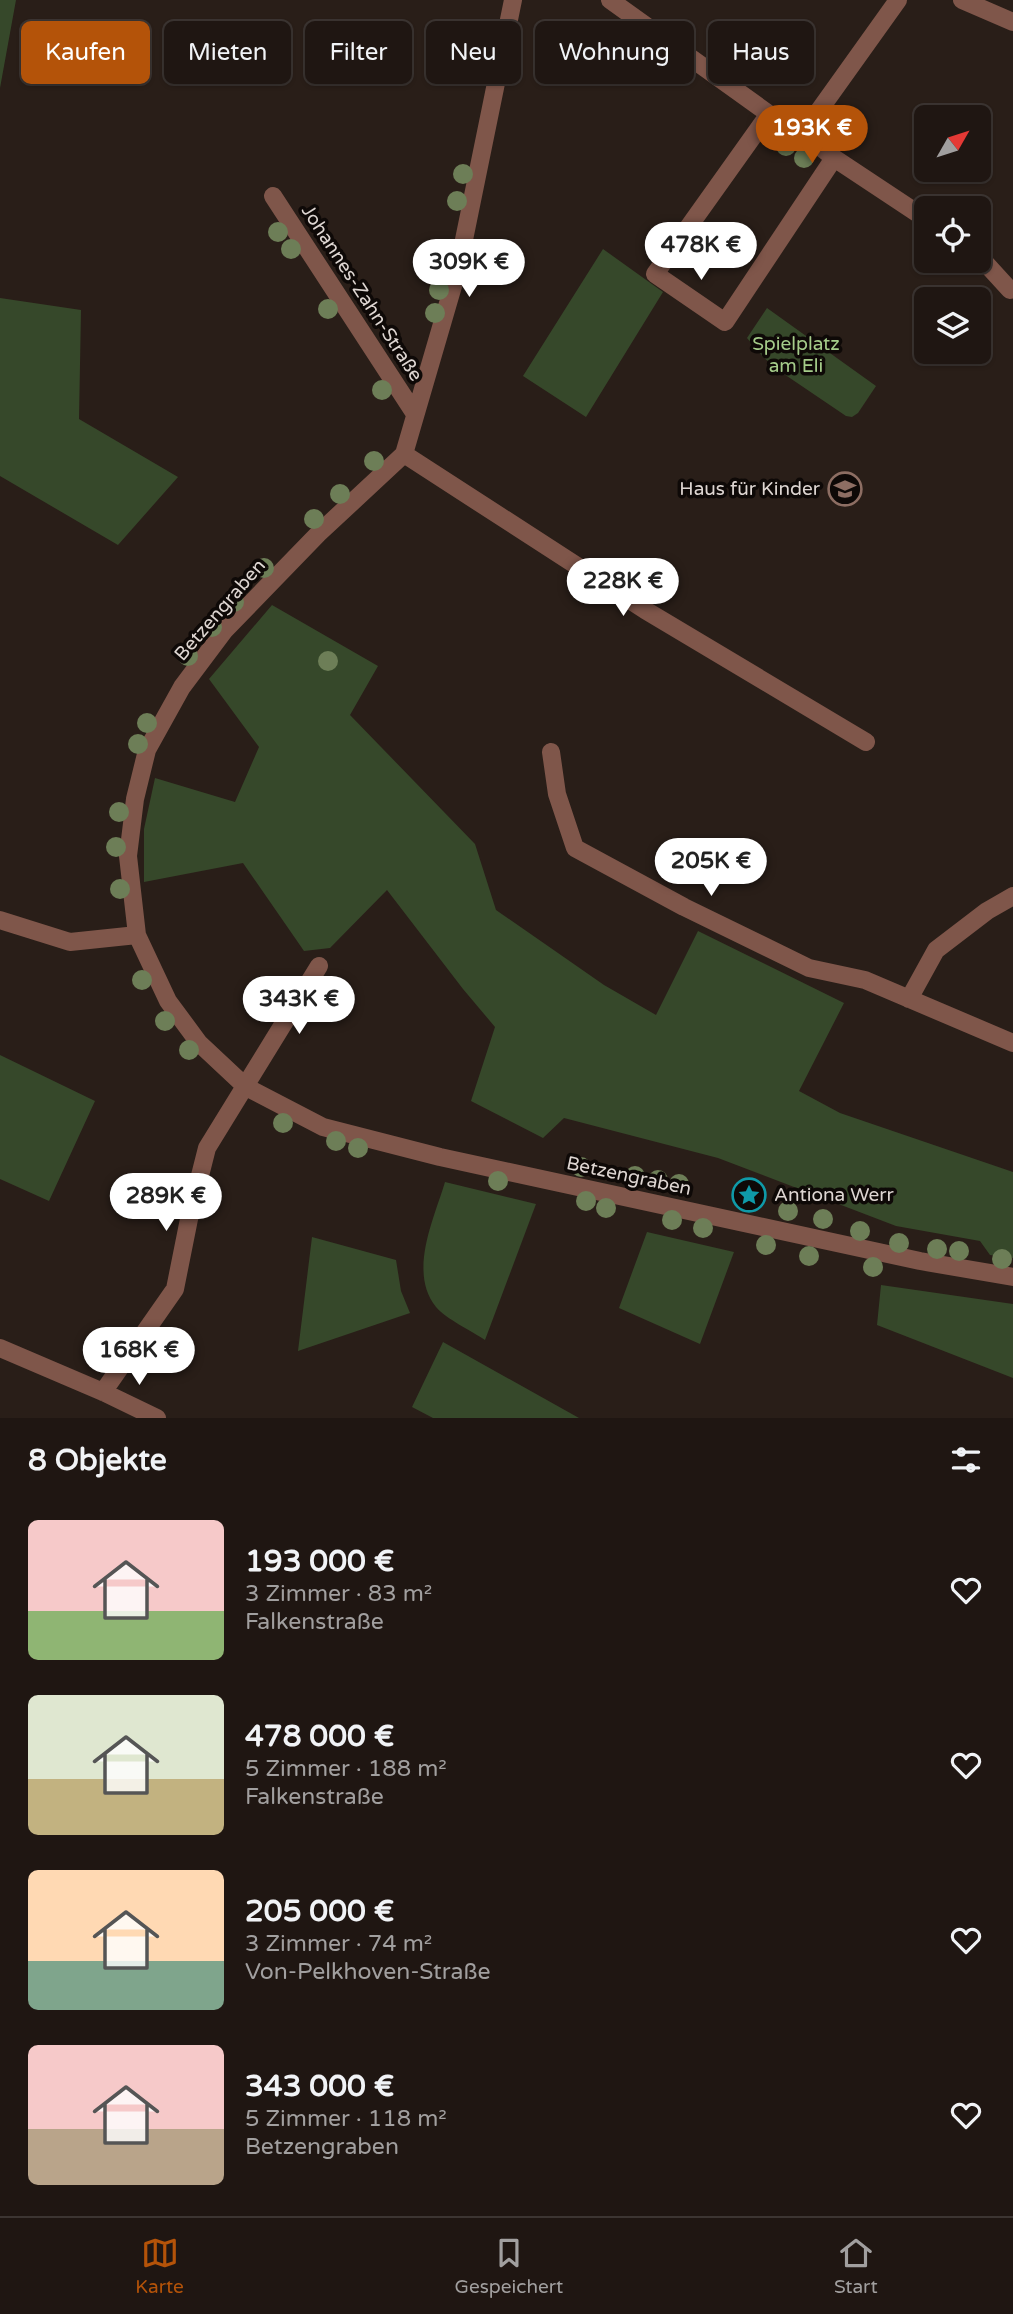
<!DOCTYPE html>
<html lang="de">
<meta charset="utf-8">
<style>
:root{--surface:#1f1612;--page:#2c2320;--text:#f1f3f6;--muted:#a19f9f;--line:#3c3532;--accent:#b45309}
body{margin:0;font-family:"Varela Round",sans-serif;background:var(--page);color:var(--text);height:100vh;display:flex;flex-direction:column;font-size:26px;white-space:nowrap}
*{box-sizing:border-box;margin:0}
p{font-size:23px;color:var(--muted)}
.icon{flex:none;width:38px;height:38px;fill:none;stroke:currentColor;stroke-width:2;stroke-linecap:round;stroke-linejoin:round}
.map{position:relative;height:1418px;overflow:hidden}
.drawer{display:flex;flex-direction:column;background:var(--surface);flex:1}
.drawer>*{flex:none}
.banner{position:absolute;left:21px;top:21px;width:971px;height:63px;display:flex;gap:14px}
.needle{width:46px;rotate:51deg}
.tools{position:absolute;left:914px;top:105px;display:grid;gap:14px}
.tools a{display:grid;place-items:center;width:77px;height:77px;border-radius:10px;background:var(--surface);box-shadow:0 2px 5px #0004,0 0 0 2px var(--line);font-size:35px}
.price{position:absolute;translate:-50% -60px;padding:0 16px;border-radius:24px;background:#fff;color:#222;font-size:23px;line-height:46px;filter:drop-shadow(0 2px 4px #0008)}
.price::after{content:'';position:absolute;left:50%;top:42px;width:21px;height:16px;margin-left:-10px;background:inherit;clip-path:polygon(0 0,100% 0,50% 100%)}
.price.active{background:var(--accent);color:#fff}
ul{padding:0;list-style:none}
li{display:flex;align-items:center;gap:21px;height:175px;padding:0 28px}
li span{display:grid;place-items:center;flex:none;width:196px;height:140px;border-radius:10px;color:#555}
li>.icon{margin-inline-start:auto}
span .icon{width:84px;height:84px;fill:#fffc;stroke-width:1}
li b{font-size:30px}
h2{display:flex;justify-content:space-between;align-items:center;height:84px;padding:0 28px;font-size:30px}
.tag{padding:0 24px;border-radius:10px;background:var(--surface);box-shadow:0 2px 5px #0004,0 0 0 2px var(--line);font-size:24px;line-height:63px}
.tag.active{background:var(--accent);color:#fff}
.tab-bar{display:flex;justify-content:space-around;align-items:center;height:98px;border-top:2px solid var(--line);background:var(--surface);font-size:19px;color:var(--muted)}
.tab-bar a{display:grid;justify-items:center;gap:4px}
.tab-bar .active{color:var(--accent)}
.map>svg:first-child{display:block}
.green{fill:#36482a}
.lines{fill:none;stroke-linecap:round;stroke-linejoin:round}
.street{stroke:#7f564a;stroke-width:18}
.tree{fill:#6d7e57}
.labels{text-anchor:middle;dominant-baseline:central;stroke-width:7;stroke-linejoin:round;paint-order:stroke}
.street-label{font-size:19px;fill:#ded6d2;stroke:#0e0907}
.park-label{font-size:19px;fill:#a5cc8a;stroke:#0e0907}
.poi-label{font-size:19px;fill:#ded6d2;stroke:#0e0907;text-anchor:end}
</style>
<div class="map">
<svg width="1013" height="1418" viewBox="0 0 1013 1418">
<rect width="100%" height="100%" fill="#291e18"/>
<path class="green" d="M0 0H16L0 88Z
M603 249 663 292 586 417 523 376Z
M0 298 81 310 79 419 178 477 118 545 0 476Z
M767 308 876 386 858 413 852 417 846 416 781 372 763 357 747 338Z
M272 605 378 666 350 715 475 844 496 910 604 985 656 1015 698 931 844 1003 799 1091 840 1113 1013 1172V1258L990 1255 980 1241 896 1226 718 1158 564 1118 543 1138 471 1101 495 1027 463 989 387 890 330 948 304 951 243 863 144 882V829L155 778 235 802 259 747 209 679Z
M0 1055 95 1101 49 1201 0 1179Z
M445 1182 536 1204 485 1340C472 1331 446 1319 436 1307 408 1272 434 1219 445 1182Z
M647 1232 734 1252 700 1344 619 1308Z
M312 1237 396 1260 401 1291 410 1313 298 1351Z
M881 1285 1013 1304V1378L877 1325Z
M443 1342 579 1418H433L412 1407Z"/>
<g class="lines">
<path class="street" d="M610 0 769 114 803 133 898 0
M962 0 1013 22
M769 114 655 274 725 322 834 158
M803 133 834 158 926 219
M273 196 415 414
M978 255 1010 290
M404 454 318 534 224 631 182 687 147 750 135 799 128 856 137 935 168 1001 199 1043 246 1087 323 1127 440 1157 920 1261 1013 1277
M404 454 645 610 866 742
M404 454 458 269 513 0
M551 752 557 794 575 848 684 907 809 968 865 980 1013 1043
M0 920 70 942 137 935
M909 999 936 950 987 911 1013 896
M0 1348 103 1392 157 1418
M103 1392 175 1289 189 1219 207 1148 319 966"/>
</g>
<g class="tree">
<circle cx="786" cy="146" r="10"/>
<circle cx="804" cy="158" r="10"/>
<circle cx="463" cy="174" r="10"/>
<circle cx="457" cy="201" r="10"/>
<circle cx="278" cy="232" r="10"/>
<circle cx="291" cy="249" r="10"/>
<circle cx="444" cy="269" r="10"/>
<circle cx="439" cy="290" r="10"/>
<circle cx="328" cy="309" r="10"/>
<circle cx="435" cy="313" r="10"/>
<circle cx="382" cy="390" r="10"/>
<circle cx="374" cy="461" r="10"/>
<circle cx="340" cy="494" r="10"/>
<circle cx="314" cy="519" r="10"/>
<circle cx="264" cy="568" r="10"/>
<circle cx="234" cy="602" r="10"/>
<circle cx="212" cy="627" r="10"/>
<circle cx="188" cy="656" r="10"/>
<circle cx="328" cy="661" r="10"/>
<circle cx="147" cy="723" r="10"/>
<circle cx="138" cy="744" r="10"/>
<circle cx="119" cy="812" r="10"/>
<circle cx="116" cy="847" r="10"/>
<circle cx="120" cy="889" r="10"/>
<circle cx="142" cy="980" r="10"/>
<circle cx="165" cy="1021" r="10"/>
<circle cx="189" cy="1050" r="10"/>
<circle cx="283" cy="1123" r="10"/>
<circle cx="336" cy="1141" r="10"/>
<circle cx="358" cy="1148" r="10"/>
<circle cx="581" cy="1167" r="10"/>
<circle cx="635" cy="1176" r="10"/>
<circle cx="658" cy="1180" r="10"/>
<circle cx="498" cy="1181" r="10"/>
<circle cx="679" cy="1184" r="10"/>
<circle cx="586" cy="1201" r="10"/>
<circle cx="606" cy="1208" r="10"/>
<circle cx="788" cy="1211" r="10"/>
<circle cx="823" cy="1219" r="10"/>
<circle cx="672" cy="1220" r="10"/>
<circle cx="703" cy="1228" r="10"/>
<circle cx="860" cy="1231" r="10"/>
<circle cx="899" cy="1243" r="10"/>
<circle cx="766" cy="1245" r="10"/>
<circle cx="937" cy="1249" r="10"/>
<circle cx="959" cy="1251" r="10"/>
<circle cx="809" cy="1256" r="10"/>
<circle cx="1002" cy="1259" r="10"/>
<circle cx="873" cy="1267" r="10"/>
</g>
<defs>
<symbol id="school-ring" viewBox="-11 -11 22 22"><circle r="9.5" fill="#0e0907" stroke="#8d6e63" stroke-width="1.5"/><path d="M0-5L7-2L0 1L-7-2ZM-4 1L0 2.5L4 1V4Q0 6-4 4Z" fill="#8d6e63"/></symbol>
<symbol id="sight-ring" viewBox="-11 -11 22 22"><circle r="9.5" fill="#0e0907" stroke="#0f9aa8" stroke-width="1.5"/><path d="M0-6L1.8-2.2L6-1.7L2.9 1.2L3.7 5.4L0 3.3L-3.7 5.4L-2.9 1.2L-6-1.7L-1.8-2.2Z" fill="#0f9aa8"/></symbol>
</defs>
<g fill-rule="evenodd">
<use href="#school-ring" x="826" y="470" width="38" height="38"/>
<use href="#sight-ring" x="730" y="1176" width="38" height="38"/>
</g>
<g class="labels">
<g class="street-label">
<text transform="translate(362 293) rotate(57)">Johannes-Zahn-Straße</text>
<text transform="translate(220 610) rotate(-49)">Betzengraben</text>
<text transform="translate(629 1176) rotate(12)">Betzengraben</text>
</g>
<g class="park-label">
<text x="796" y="344">Spielplatz<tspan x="796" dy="22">am Eli</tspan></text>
</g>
<g class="poi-label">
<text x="820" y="489">Haus für Kinder</text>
<text x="774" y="1195" text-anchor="start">Antiona Werr</text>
</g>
</g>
</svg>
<div class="tools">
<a><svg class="needle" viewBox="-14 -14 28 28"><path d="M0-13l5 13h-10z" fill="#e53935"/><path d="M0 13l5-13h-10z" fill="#a19f9f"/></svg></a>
<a><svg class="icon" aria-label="locate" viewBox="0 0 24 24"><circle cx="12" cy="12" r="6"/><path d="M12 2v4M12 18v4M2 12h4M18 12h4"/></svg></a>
<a><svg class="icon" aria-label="layers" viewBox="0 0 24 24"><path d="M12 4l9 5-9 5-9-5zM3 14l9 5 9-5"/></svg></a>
</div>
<b class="price active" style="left:812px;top:165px">193K €</b>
<b class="price" style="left:701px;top:282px">478K €</b>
<b class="price" style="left:469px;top:299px">309K €</b>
<b class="price" style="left:623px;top:618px">228K €</b>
<b class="price" style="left:711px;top:898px">205K €</b>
<b class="price" style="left:299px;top:1036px">343K €</b>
<b class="price" style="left:166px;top:1233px">289K €</b>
<b class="price" style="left:139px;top:1387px">168K €</b>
<div class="banner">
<a class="tag active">Kaufen</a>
<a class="tag">Mieten</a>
<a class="tag">Filter</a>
<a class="tag">Neu</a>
<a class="tag">Wohnung</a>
<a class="tag">Haus</a>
</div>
</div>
<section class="drawer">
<h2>8 Objekte<svg class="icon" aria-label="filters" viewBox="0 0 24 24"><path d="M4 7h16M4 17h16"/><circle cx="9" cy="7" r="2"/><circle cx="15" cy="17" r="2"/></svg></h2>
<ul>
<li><span style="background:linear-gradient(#f6c9c9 65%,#8fb573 0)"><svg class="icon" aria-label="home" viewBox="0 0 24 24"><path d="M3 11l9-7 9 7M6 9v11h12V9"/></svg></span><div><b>193 000 €</b><p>3 Zimmer · 83 m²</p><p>Falkenstraße</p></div><svg class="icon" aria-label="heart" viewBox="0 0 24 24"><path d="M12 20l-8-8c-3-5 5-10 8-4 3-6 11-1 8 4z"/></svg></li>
<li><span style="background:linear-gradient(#dfe7d0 60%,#c2b280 0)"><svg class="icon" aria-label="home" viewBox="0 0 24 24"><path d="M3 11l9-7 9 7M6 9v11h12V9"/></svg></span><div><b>478 000 €</b><p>5 Zimmer · 188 m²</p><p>Falkenstraße</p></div><svg class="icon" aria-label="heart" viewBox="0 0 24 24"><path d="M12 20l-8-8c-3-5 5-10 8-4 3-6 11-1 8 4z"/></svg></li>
<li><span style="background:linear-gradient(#ffd9b3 65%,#7fa58c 0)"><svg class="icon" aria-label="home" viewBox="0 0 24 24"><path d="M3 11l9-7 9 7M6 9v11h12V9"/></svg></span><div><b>205 000 €</b><p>3 Zimmer · 74 m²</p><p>Von-Pelkhoven-Straße</p></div><svg class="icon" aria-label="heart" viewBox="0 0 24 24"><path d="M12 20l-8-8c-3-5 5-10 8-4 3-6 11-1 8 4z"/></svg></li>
<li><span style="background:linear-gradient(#f6c9c9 60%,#b9a48a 0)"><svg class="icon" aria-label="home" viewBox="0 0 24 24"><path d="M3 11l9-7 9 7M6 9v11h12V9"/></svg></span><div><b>343 000 €</b><p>5 Zimmer · 118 m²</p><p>Betzengraben</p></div><svg class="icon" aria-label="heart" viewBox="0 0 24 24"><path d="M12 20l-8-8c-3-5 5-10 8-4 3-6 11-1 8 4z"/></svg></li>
</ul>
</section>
<nav class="tab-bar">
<a class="active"><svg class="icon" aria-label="map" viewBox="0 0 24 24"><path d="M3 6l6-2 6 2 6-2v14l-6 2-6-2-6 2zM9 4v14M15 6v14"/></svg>Karte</a>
<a><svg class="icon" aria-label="saved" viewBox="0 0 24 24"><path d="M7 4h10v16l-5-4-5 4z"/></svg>Gespeichert</a>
<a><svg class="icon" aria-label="home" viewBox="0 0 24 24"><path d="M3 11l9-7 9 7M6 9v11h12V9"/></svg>Start</a>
</nav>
